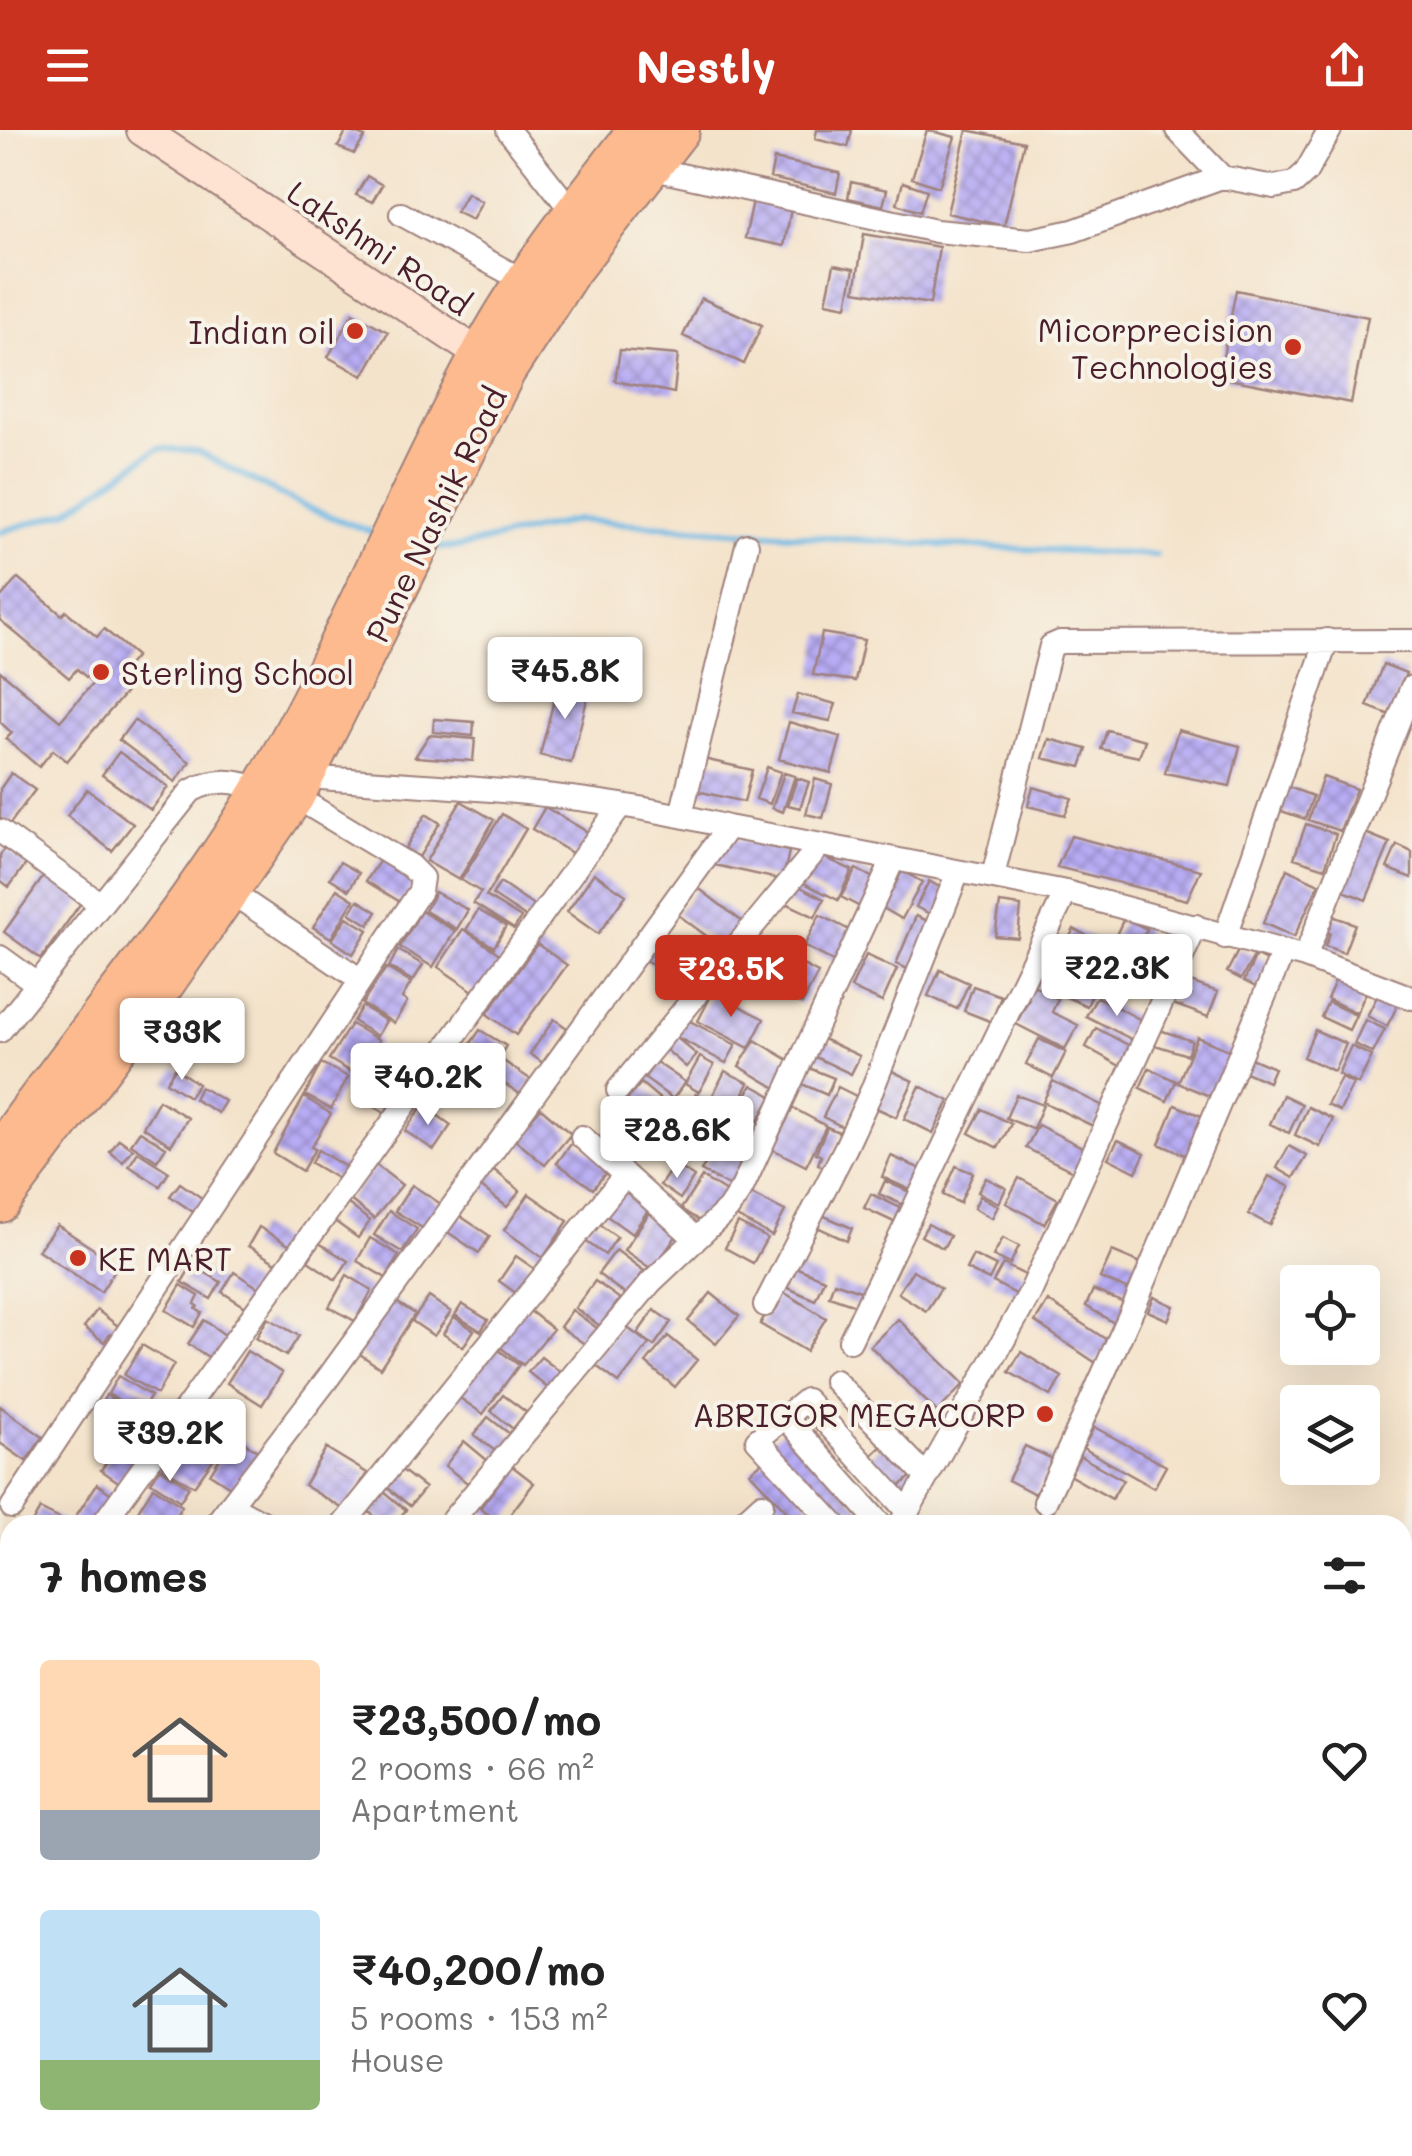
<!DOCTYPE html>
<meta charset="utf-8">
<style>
:root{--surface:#fff;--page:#f2f2f2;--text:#222;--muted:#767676;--accent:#c8321e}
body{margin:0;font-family:Mali,sans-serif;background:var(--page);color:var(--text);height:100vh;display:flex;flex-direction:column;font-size:38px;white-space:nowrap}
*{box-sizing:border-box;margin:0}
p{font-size:32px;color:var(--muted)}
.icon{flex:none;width:55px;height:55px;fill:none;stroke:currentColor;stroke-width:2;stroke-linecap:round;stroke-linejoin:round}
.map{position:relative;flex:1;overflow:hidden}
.drawer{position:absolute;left:0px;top:1385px;width:1412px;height:642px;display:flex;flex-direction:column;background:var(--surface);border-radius:30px 30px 0 0;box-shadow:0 10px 40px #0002}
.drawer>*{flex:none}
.buttons{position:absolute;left:1280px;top:1135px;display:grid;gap:20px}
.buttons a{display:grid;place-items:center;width:100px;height:100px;border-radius:10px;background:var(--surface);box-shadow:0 10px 40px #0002;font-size:50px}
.price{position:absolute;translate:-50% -85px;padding:0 22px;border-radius:10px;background:#fff;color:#222;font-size:32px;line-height:65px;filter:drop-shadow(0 2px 5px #0008)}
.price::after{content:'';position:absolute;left:50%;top:60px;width:30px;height:22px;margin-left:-15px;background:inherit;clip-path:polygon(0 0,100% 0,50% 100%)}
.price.on{background:var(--accent);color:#fff}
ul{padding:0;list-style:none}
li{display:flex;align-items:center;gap:30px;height:250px;padding:0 40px}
li span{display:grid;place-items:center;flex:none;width:280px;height:200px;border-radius:10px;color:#555}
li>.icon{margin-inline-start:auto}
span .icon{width:120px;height:120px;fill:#fffc;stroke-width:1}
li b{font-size:42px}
h2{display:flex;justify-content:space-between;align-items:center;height:120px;padding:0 40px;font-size:42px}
header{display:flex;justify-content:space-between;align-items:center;height:130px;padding:0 40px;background:var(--accent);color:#fff;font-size:45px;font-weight:700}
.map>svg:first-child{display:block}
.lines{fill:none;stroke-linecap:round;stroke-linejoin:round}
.stream{stroke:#6bb7e4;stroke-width:6}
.building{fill:url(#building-cross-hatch)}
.street-casing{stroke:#9f817b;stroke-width:26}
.secondary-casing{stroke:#9f817b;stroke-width:34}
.highway-casing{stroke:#9f817b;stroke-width:44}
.street{stroke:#fff;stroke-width:22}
.secondary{stroke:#fee3d2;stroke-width:30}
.highway{stroke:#fcba8e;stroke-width:40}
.poi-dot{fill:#c8321e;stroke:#f7f3e8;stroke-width:4}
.labels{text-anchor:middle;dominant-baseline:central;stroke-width:8;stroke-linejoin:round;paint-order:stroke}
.street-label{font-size:32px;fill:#4a1f2b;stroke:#f7f3e8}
.poi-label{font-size:32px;fill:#4a1f2b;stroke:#f7f3e8;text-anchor:end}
</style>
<header><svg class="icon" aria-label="menu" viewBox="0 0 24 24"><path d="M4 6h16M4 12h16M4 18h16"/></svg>Nestly<svg class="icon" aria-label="share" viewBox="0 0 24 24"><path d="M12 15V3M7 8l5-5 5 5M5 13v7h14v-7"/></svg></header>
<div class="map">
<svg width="1412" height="2026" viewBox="0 0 1412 2026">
<defs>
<pattern id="building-cross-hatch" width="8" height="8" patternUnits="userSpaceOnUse" patternTransform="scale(2.5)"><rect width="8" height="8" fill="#b7acf4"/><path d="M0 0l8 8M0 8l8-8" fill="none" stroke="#978bc6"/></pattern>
</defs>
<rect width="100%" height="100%" fill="#f7f3e8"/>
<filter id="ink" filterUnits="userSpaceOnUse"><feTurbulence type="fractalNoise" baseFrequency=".01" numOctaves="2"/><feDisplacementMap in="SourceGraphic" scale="20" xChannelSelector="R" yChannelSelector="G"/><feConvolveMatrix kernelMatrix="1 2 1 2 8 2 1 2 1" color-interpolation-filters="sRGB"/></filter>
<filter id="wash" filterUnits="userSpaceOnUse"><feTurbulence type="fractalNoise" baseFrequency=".0048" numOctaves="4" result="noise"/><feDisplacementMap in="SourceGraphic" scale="40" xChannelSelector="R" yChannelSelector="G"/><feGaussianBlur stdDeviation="2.25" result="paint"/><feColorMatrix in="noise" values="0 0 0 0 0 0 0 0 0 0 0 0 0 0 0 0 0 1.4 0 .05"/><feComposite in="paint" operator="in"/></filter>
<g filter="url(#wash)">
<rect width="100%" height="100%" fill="#f4e3cb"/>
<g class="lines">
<path class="stream" d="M0 402 67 382 158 318 198 322 305 377 377 404
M432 418 460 417 577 390 935 415 1156 425"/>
</g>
<g id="blocks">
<path class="building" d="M347 0 365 7 354 24 338 17Z
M817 0H852L848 17 815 9Z
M927 0 955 7 939 57 912 48Z
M967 0 1024 12 1004 96 947 83Z
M774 29 840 43 836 63 770 48Z
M367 46 382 55 372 72 356 65Z
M851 52 887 60 883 76 848 68Z
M903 52 927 60 920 82 897 74Z
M467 63 482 72 472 90 456 82Z
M754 66 792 74 784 116 745 108Z
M864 104 939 117 930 174 855 161Z
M834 135 854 139 847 176 826 172Z
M1236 160 1368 187 1351 273 1219 247Z
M701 168 762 195 744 234 683 206Z
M353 183 388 202 363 246 328 227Z
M620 220 678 225 674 263 615 251Z
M18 448 62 485 66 481 97 507 104 499 136 526 121 543 133 554 67 631 53 620 39 637 6 609 12 603 0 592V541L60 591 93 553 77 539 69 548 0 490V468Z
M822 503 864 510 855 551 813 545Z
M1383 534 1406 543 1390 585 1367 576Z
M559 550 590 558 571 633 540 625Z
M798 564 836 574 830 591 792 583Z
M434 589 474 592 473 606 433 602Z
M134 590 190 632 175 652 119 610Z
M789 592 841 607 831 643 779 629Z
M1107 600 1145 610 1139 627 1101 619Z
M1178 600 1240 616 1230 656 1165 643Z
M429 605 475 609 473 631 415 627Z
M1049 609 1087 619 1081 637 1043 628Z
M119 622 168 657 151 680 102 645Z
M699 628 752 640 744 672 693 660Z
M767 637 781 642 770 674 756 669Z
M11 643 35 660 9 695 0 688V659Z
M784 643 795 646 783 682 772 678Z
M1323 647 1356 659 1340 701 1308 690Z
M797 648 809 652 800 678 788 675Z
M815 649 832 654 823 688 806 684Z
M1280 654 1313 666 1305 689 1272 678Z
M1033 657 1072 668 1065 685 1028 676Z
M87 659 133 694 112 721 67 686Z
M461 671 494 690 459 750 426 731Z
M545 677 591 704 577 726 532 699Z
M426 684 440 693 419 727 405 718Z
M502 684 526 699 486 766 521 788 514 799 473 773 481 762 461 750Z
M1306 694 1336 704 1325 738 1294 728Z
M1363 702 1390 713 1366 770 1339 759Z
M721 706 789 721 783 750 715 735Z
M1071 706 1201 740 1187 770 1057 737Z
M1397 715 1412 722V748L1387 738Z
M5 719 26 734 9 757 0 750V725Z
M817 724 852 740 838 770 804 753Z
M382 727 417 748 402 773 366 751Z
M340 732 359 743 349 760 330 748Z
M856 739 881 752 866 780 841 767Z
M1287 739 1319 754 1294 807 1263 793Z
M902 741 922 752 902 789 883 778Z
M46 743 83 770 41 829 4 802Z
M594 743 626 765 598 804 567 782Z
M929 751 948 762 936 787 916 777Z
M500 753 541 781 533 792 492 765Z
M793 753 824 769 815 787 784 772Z
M697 757 748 796 728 822 677 784Z
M337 759 354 770 331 808 313 797Z
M435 762 468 780 457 799 425 781Z
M358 770 377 782 369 795 350 783Z
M1000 773 1021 776 1018 808 995 806Z
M478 780 506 796 494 817 466 800Z
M421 781 455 801 433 837 400 817Z
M820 785 857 804 841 835 804 816Z
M1329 785 1355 794 1344 823 1325 816 1330 803 1323 800Z
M916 786 935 794 915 842 896 834Z
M347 787 368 800 353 824 332 810Z
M1124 788 1147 799 1127 843 1103 832 1096 844 1060 825 1074 799 1110 818Z
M463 799 504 827 479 865 438 837Z
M659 804 681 818 663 843 643 828Z
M537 814 567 835 516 905 487 884Z
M764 814 777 822 767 840 754 832Z
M1239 819 1254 826 1241 849 1227 842Z
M398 820 423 835 413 851 389 837Z
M683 822 708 838 692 861 668 845Z
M866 825 897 839 882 872 851 858Z
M1256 826 1270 833 1258 858 1244 851Z
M1061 832 1099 849 1087 876 1048 859Z
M801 834 818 843 802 874 785 865Z
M386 838 411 853 402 868 407 872 394 893 362 874Z
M940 840 969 853 957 879 928 866Z
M1339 842 1369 855 1357 883 1327 869Z
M1182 849 1218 862 1208 887 1173 874Z
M1031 854 1058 869 1052 882 1078 895 1065 919 1016 894 1029 869 1024 866Z
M973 856 1001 866 992 892 964 881Z
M1381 859 1401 869 1387 896 1367 886Z
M713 862 764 889 749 918 698 891Z
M1097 867 1147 893 1137 912 1086 886Z
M1328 872 1356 885 1349 900 1321 887Z
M362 876 386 891 377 906 353 891Z
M554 889 567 898 543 933 530 924Z
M686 889 736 915 726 933 677 907Z
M1365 890 1385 899 1373 923 1354 914Z
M351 894 379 910 358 946 329 929Z
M1096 898 1130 916 1120 936 1086 917Z
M480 900 506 916 497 930 471 913Z
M1160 900 1192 911 1187 925 1155 915Z
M1315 900 1346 914 1334 941 1303 927Z
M676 907 697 925 686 937 665 919Z
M1197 907 1231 921 1212 967 1178 953Z
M821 908 860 926 851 944 813 926Z
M1039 909 1066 922 1053 948 1026 934Z
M755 910 797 935 781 961 739 936Z
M1351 916 1372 926 1358 954 1338 944Z
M700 927 714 935 699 962 685 954Z
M1248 927 1274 938 1268 952 1243 941Z
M502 930 533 951 523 966 492 945Z
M656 932 685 952 673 969 644 948Z
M321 933 348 947 331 979 305 965Z
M175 938 198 954 189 967 166 952Z
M809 938 834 948 827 965 802 954Z
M1149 938 1176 951 1167 971 1140 958Z
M890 940 913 951 896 987 874 977Z
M725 941 749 953 736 979 712 967Z
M1341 948 1353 954 1340 981 1327 975Z
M366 950 399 972 390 986 356 965Z
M1053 951 1105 977 1095 997 1043 972Z
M641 953 673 980 658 996 627 970Z
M752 955 772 966 758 991 738 979Z
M920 956 949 971 933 1003 904 989Z
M200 957 225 971 218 983 194 969Z
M838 957 858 967 843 997 823 987Z
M696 964 707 969 694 994 684 988Z
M1016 965 1043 975 1033 999 1006 988Z
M1283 965 1302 974 1289 1003 1270 994Z
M304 967 331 984 311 1017 315 1019 302 1041 273 1023Z
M710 968 733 981 719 1008 695 995Z
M159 970 188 988 171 1015 143 997Z
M423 975 451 995 434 1020 405 1001Z
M1175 975 1211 990 1194 1029 1159 1014Z
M1308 977 1333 989 1320 1017 1295 1005Z
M541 978 571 1004 545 1035 514 1009Z
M793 978 826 996 806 1036 772 1019Z
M982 979 1011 994 998 1018 969 1003Z
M1038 995 1088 1020 1077 1043 1026 1018Z
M827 997 841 1003 826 1038 818 1034 821 1026 816 1023Z
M140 1001 166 1017 157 1031 131 1014Z
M119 1009 133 1019 123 1032 110 1022Z
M574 1010 610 1037 593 1059 557 1033Z
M1118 1010 1145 1023 1136 1042 1108 1028Z
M718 1012 750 1031 734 1059 701 1041Z
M1289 1016 1307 1026 1294 1048 1277 1038Z
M318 1020 352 1041 345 1053 311 1033Z
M138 1022 169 1042 160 1056 129 1036Z
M891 1026 921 1039 912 1061 882 1047Z
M675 1034 694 1047 680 1069 660 1055Z
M376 1035 402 1055 374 1089 349 1069Z
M956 1036 973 1043 960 1073 943 1065Z
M494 1040 520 1061 507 1077 480 1056Z
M1269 1046 1290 1057 1270 1095 1249 1084Z
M702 1047 726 1062 706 1095 681 1079Z
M986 1048 1006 1058 999 1073 978 1062Z
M1019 1048 1058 1069 1044 1094 1006 1073Z
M885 1051 912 1063 906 1076 879 1064Z
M180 1053 209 1073 199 1086 170 1066Z
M412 1055 441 1074 424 1099 395 1081Z
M623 1056 651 1076 632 1104 604 1084Z
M747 1062 785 1081 772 1106 735 1086Z
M529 1064 568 1091 543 1128 504 1100Z
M871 1064 901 1078 894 1092 864 1078Z
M980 1066 998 1076 992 1088 974 1078Z
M347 1073 370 1091 358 1108 333 1090Z
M652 1079 681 1099 653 1140 624 1120Z
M389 1081 417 1099 402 1122 374 1105Z
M457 1084 490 1106 479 1123 446 1101Z
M822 1085 852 1098 847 1111 817 1097Z
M593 1090 617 1107 605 1125 581 1108Z
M738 1093 767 1108 753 1133 725 1118Z
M928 1094 950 1106 943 1118 921 1106Z
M57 1095 118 1135 101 1162 38 1120Z
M259 1097 292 1117 281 1136 248 1116Z
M370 1108 399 1125 386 1148 357 1131Z
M1003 1108 1019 1116 1010 1134 993 1126Z
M319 1113 348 1131 336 1150 308 1131Z
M616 1120 644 1141 626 1165 598 1144Z
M1112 1121 1141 1133 1129 1160 1100 1148Z
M973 1125 996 1136 989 1150 966 1139Z
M516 1126 542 1144 524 1169 499 1151Z
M1003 1134 1027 1146 1018 1165 993 1152Z
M192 1135 221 1152 211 1169 182 1152Z
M795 1137 824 1149 815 1170 786 1157Z
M913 1140 941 1158 926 1181 898 1163Z
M234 1142 265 1162 252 1181 222 1162Z
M347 1145 372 1160 355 1191 329 1177Z
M595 1151 620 1169 600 1196 575 1178Z
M834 1152 866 1163 861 1177 829 1166Z
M181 1155 199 1166 195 1174 198 1176 196 1179 202 1183 194 1197 166 1180Z
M780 1160 826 1188 806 1221 760 1194Z
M1093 1160 1129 1175 1119 1196 1086 1176Z
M711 1163 739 1186 716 1214 688 1191Z
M429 1167 451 1182 434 1206 412 1191Z
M1154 1167 1174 1176 1168 1190 1148 1181Z
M392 1169 415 1184 380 1238 357 1222Z
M1048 1171 1110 1212 1096 1233 1035 1192Z
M462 1174 488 1190 481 1201 455 1185Z
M525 1177 553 1199 523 1235 495 1213Z
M97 1180 122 1199 115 1208 110 1204 104 1212 84 1197Z
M572 1180 601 1201 589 1217 560 1197Z
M654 1180 671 1192 654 1216 637 1204Z
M454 1187 474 1200 463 1217 443 1204Z
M268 1188 299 1206 286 1226 256 1208Z
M898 1189 964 1254 937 1282 870 1216Z
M204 1190 232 1210 216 1232 188 1214Z
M621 1193 649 1214 619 1253 591 1232Z
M668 1206 697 1230 675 1257 646 1233Z
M142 1215 174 1234 157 1264 124 1245Z
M493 1216 519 1235 483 1284 457 1266Z
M247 1221 282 1243 262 1275 227 1253Z
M1021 1222 1062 1247 1051 1266 1009 1242Z
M541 1227 568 1248 555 1264 528 1242Z
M118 1246 151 1266 140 1283 108 1264Z
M106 1265 138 1284 129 1298 98 1280Z
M503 1265 526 1282 513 1299 491 1281Z
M0 1276 43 1307 26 1331 0 1313Z
M488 1287 515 1308 502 1326 474 1305Z
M788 1296 875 1395H840L768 1313Z
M131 1297 156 1312 145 1331 120 1317Z
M1094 1297 1166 1336 1154 1358 1083 1318Z
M187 1299 220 1320 194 1356 162 1338Z
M234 1306 262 1324 238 1362 210 1344Z
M464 1311 488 1331 470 1355 445 1336Z
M886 1312 915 1343 897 1359 869 1328Z
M1025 1316 1053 1329 1035 1364 1008 1350Z
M117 1317 143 1335 127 1358 101 1340Z
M326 1318 367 1343 345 1380 304 1355Z
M1080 1326 1123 1350 1112 1369 1069 1345Z
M768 1327 815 1381 799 1395 750 1342Z
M512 1336 534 1353 502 1395 480 1378Z
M398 1337 425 1358 410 1376 384 1355Z
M160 1338 189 1357 180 1371 151 1352Z
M97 1354 116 1367 97 1395H70Z
M153 1357 182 1376 170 1395H161L138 1381Z
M384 1362 406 1380 393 1395H385L368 1381Z
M40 1379 64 1391 62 1395H31Z
M0 1436 10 1441V1469L0 1464Z
M1402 1454 1412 1465V1498L1402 1487Z
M0 1513 10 1517V1557L0 1552Z
M1047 2018H1092L1077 2026H1054Z"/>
</g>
</g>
<g filter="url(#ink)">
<use href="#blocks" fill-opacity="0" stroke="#9f817b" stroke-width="2.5"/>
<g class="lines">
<defs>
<path id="street" d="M508 0 575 85
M1177 0 1222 47
M649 38 936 101 1030 110 1073 101 1222 47 1274 57 1294 53 1306 42 1330 0
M401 84 526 152
M305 647C447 657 590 661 728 697
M681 685 747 415
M0 701 99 773
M993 746 1051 516 1060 512 1412 511
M229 761 361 850
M1225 807 1327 510
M0 827 36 853
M1305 827 1412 557
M0 901 191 661C216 647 235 651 262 659
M618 960 820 715
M582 1007 625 1045
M765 1175 846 1017 872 960 958 742
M850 1211 1066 762
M835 1251 927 1347
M785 1287 881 1395
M1045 1372 1136 1172 1283 822
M230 1375 268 1395
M12 1377 420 761 422 748 410 736 294 666
M102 1395 621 675
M215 1395 328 1248 728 697 1066 762 1305 827 1412 868
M343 1395 625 1045 696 1109
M448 1395 651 1152 728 1079 742 1058 893 730
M739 1395 762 1374
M835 1395 757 1310 806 1270 908 1382
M900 1395 1030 1163 1196 796
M0 1566 10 1570
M990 2018 998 2026
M400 2026V2018
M805 2026 817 2018"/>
<path id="secondary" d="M142 0 497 236"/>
<path id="highway" d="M0 1023C86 899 188 786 265 655 345 517 404 369 479 229 522 147 582 73 639 0
M0 1072 165 852 294 666 505 241 571 139 679 0"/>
</defs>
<use href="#street" class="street-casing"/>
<use href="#secondary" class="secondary-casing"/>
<use href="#highway" class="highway-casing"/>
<use href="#street" class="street"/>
<use href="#secondary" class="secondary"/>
<use href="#highway" class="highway"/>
</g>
</g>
<g class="poi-dot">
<circle cx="355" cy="201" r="10"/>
<circle cx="1293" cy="217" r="10"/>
<circle cx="101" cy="542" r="10"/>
<circle cx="78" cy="1128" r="10"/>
<circle cx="1045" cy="1284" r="10"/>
</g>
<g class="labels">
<g class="street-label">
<text transform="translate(380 117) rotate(34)">Lakshmi Road</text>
<text transform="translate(435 384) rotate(-64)">Pune Nashik Road</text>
</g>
<g class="poi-label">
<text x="1273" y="199">Micorprecision<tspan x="1273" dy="37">Technologies</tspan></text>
<text x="335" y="201">Indian oil</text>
<text x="121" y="542" text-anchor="start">Sterling School</text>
<text x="98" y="1128" text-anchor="start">KE MART</text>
<text x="1025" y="1284">ABRIGOR MEGACORP</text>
</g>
</g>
</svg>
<div class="buttons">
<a><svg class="icon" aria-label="locate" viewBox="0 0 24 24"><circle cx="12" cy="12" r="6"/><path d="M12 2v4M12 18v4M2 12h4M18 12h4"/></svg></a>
<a><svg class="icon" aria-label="layers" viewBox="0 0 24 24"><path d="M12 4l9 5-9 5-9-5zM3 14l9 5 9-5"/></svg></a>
</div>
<b class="price" style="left:565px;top:592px">₹45.8K</b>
<b class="price" style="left:1117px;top:889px">₹22.3K</b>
<b class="price on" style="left:731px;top:890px">₹23.5K</b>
<b class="price" style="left:182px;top:953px">₹33K</b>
<b class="price" style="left:428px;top:998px">₹40.2K</b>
<b class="price" style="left:677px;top:1051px">₹28.6K</b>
<b class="price" style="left:170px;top:1354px">₹39.2K</b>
<section class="drawer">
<h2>7 homes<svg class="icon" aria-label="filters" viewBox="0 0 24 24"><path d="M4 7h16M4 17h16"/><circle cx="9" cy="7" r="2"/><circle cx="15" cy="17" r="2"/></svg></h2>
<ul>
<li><span style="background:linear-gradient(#ffd9b3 75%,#9aa5b1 0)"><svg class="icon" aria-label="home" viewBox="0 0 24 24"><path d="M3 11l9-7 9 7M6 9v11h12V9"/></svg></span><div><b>₹23,500/mo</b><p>2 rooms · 66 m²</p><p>Apartment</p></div><svg class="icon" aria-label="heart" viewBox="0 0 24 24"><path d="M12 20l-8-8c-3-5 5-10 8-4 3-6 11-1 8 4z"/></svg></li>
<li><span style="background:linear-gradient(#bfe0f5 75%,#8fb573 0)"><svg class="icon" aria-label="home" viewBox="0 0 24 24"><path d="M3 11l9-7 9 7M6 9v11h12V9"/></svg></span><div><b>₹40,200/mo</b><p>5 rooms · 153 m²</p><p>House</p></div><svg class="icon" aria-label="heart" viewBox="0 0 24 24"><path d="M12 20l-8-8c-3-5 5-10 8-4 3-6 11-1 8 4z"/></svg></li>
</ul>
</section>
</div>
